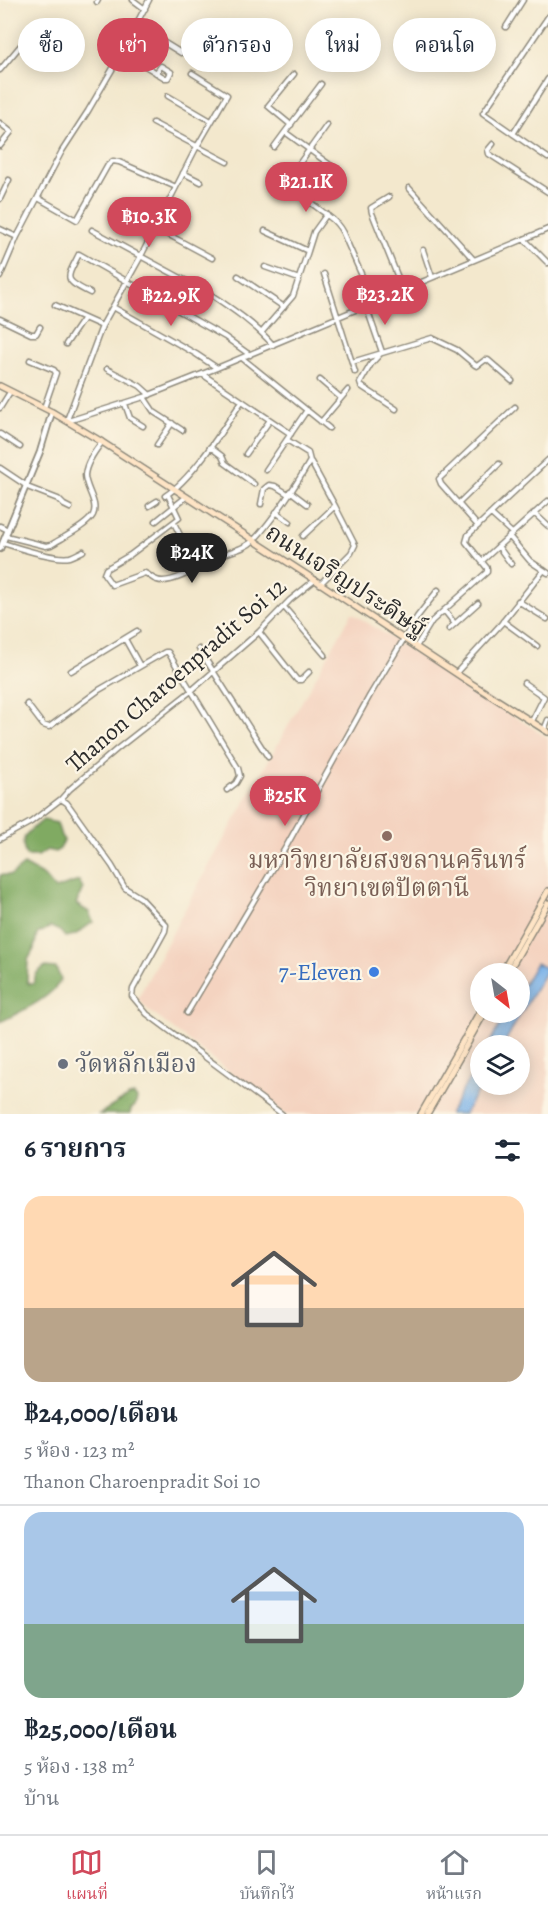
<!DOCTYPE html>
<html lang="th">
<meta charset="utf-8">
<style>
:root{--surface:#fff;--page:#f2f2f3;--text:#1f2937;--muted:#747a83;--line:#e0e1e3;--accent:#d1495b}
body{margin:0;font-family:Alegreya,"Noto Serif Thai",serif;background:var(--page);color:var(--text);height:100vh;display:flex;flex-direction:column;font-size:22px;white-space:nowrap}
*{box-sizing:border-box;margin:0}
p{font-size:20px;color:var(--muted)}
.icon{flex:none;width:33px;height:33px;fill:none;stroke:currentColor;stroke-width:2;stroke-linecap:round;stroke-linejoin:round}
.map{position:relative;height:1114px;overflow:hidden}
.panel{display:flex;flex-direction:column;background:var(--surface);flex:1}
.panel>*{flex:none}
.top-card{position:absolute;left:18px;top:18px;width:513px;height:54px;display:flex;gap:12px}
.needle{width:39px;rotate:149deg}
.buttons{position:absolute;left:470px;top:963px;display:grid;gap:12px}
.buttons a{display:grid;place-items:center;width:60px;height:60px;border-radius:50%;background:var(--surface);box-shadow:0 3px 15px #0003;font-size:30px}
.price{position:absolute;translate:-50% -51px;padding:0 14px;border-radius:21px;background:var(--accent);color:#fff;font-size:20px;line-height:39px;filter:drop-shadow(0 2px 3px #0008)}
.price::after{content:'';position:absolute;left:50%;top:36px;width:18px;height:14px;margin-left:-9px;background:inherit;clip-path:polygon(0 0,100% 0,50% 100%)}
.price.active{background:#222;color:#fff}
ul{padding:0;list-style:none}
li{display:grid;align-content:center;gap:12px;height:318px;padding:0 24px}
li+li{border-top:2px solid var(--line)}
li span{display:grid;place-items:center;height:186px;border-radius:18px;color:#555}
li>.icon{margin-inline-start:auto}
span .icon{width:108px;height:108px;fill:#fffc;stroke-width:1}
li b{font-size:26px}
h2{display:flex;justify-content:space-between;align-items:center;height:72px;padding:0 24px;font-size:26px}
.chip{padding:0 21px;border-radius:27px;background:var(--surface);box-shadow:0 3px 15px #0003;font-size:21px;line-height:54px}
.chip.active{background:var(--accent);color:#fff}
.dock{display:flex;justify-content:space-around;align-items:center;height:84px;border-top:2px solid var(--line);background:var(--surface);font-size:16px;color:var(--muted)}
.dock a{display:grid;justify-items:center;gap:3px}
.dock .active{color:var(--accent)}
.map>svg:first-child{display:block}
.built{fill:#f4d3c0;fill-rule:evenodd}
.forest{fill:#80aa62;stroke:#566a46;stroke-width:1.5}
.water{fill:#79b1e8;stroke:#526e8a;stroke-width:1.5}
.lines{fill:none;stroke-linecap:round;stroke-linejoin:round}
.minor-casing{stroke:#8f8a7c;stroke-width:7}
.tertiary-casing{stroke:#8f8a7c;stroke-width:8}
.secondary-casing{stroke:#8f8a7c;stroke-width:8}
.minor{stroke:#fff;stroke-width:4}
.tertiary{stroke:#fff;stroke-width:4.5}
.secondary{stroke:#fee4c5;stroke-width:5}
.education-dot{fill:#8d6e63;stroke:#fcf5e5;stroke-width:2}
.shop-dot{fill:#3f7fe0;stroke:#fcf5e5;stroke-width:2}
.worship-dot{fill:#6b7280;stroke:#fcf5e5;stroke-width:2}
.labels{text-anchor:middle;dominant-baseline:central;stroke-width:4.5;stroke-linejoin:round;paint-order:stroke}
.street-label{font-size:24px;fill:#2b2b2b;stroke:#fcf5e5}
.education-label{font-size:24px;fill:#785e54;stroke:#fcf5e5}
.shop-label{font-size:24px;fill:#366cbe;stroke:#fcf5e5;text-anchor:end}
.worship-label{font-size:24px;fill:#5b616d;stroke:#fcf5e5;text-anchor:start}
</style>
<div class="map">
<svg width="548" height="1114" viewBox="0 0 548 1114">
<rect width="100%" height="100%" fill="#fcf5e5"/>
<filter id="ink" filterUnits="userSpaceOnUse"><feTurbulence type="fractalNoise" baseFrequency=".0167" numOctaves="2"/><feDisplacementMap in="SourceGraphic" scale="12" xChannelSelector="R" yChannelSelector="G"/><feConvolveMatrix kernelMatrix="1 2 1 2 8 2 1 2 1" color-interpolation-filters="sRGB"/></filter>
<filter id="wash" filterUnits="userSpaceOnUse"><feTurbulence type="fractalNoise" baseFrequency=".008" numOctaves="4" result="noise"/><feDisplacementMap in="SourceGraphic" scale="24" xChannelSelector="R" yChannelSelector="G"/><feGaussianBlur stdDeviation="1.35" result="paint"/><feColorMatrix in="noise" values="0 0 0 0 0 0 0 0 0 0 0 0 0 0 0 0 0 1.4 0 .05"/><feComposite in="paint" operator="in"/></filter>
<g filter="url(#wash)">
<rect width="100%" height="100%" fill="#f3e8cd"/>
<path class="built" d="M352 613 548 738V1114H285L148 1010 138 998 193 894ZM480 974H519V1012H480ZM480 1046H519V1084H480Z"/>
<path class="forest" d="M43 820 57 823 61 836 64 840 60 849 55 852 47 850 38 856H26C18 834 28 833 43 820Z
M24 865 44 876 55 889 79 881 83 888 76 904 89 912 93 922 75 935 65 937 60 931 51 927 37 934 34 949 28 960 27 981 29 984H33L36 974 44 967 56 968 61 979C54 997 18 1013 0 1022V875H11Z
M134 1095 137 1099 135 1106 131 1109 130 1114H99L129 1096Z"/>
<path class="water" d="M536 963 547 969 503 1045H488L507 1013 519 1012V992Z
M480 1060 481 1085 464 1114H449Z"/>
</g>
<g filter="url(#ink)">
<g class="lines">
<defs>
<path id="minor" d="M133 0 145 9
M97 2 98 0
M548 17 483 113 548 158
M506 27 523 0
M122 52 165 78H168L171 72 161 66 156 73
M143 65 160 40 181 53
M0 70 21 45
M168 96 211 121
M153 123 227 162
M291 125 268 106 294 74
M327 125 294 171C288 191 315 205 327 215 334 220 339 225 343 233L374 303
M513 134 548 79
M493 144 488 150 489 154 548 192
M0 146 11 132 0 123
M274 147 285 132
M277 167 293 176
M183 173 201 182
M409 188 474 260
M389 197 371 208 372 213 403 290
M38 198 77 220 108 165 113 161 119 162 176 187
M0 199 9 180
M310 202 333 171V167L285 132 321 84
M156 228 212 258
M0 229 17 237
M92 230 194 285
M524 239 548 263
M423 250 432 277
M308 251 314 232 327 214
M265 267 299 279
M324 274 355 372
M238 276 284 307
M0 277 17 237 62 151 88 111 116 63 149 0
M207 292C231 308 254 323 273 345
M90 293C63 279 66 280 79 254L225 337 250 355
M55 305 102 326
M366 306 382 352 371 364 360 383 361 386 396 409
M113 307 196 354 217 368
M0 319 31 334H36L40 327
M262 332 293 296 308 251 265 231
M66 344 83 319
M242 358 329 428
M30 360 54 370 56 373 44 408
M352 362 432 338 457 350 475 365 477 366 485 360H488L512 381
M107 369 140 386 150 395
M202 374 291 434
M320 380 341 398
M144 397 154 412 182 430
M125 404 130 418 143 426
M0 408 10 392
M67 420 102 326 141 256 195 150 227 95 192 73
M68 421 144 397 217 368 548 229
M321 422 348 390
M0 434 20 447
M157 445 172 423
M210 447 222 456 225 463 254 484
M246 454 270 420
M311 462 335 506 355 545 351 553 320 584
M0 468 27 486
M266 470 307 410
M27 487 58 499 64 505 70 508
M290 491 307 504
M168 495 179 518 130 555 106 569 104 574 112 585 145 573C150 575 152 579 157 580 172 586 206 563 220 556 232 550 244 550 254 540 272 521 297 484 310 461L308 453 287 440
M165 496C193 478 223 429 242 401
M459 503 499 464
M261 504 264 489 269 485 275 486 288 494
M149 506 157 501
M276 512 290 522
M534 513 548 526
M491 514 512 533
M156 521 186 497
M0 526 8 530
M478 526 441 484 439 479 515 407
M6 536 46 546 51 545C62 538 87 526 93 515 99 503 85 488 85 475 86 463 95 451 102 442
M303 536 335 506
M509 536 530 561 548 573
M3 543C19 548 54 560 70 557 74 556 79 553 83 551
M498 546 511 564
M170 549 181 537 174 523
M482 561 548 501
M518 601 547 619
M284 607 325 655
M444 610 455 624
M503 621 537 646
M449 629 478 603
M259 632 297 680H301L309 672
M125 639 140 666
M416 647 432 621 487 572V568L466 542 468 535 548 460
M199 649 268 757
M71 671 137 631
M456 673 501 624 544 570
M524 683 544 697 532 721
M27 704 43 725 49 727 99 690 165 652H168L238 768 240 776 236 783 227 790
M544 730 548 720
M61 799 70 789 117 749 191 691 259 632 290 600 315 580
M0 839 31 822 61 799 67 803 112 866 125 888 141 898 166 925 165 931 133 989 132 996 147 1014 282 1114
M187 1013 287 845 370 695 417 617 438 590"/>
<path id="tertiary" d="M0 549 40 452 52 412"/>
<path id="secondary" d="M0 386 52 412 102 442 315 580 466 680 548 732
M501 974 548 891
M507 974 548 903
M466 1036 480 1011
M470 1038 485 1012
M421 1114 464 1039
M427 1114 469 1041"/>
</defs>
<use href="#minor" class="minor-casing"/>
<use href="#tertiary" class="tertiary-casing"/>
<use href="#secondary" class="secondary-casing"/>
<use href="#minor" class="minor"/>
<use href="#tertiary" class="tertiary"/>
<use href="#secondary" class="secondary"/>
</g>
</g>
<circle class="education-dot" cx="387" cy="836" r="6"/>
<circle class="shop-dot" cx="374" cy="972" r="6"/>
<circle class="worship-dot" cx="63" cy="1064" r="6"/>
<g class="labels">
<g class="street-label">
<text transform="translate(346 580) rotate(33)">ถนนเจริญประดิษฐ์</text>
<text transform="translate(176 675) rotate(-41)">Thanon Charoenpradit Soi 12</text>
</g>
<g class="education-label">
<text x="387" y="860">มหาวิทยาลัยสงขลานครินทร์<tspan x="387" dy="28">วิทยาเขตปัตตานี</tspan></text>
</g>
<g class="shop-label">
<text x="362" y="972">7-Eleven</text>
</g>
<g class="worship-label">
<text x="75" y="1064">วัดหลักเมือง</text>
</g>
</g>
</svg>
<div class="buttons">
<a><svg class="needle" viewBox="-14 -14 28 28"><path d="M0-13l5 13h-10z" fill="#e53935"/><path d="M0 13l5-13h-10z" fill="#747a83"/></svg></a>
<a><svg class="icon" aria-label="layers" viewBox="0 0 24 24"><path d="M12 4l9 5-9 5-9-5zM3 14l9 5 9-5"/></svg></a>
</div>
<b class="price" style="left:306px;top:213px">฿21.1K</b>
<b class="price" style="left:149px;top:248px">฿10.3K</b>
<b class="price" style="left:385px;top:326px">฿23.2K</b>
<b class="price" style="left:171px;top:327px">฿22.9K</b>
<b class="price active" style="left:192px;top:584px">฿24K</b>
<b class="price" style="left:285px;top:827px">฿25K</b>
<div class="top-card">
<a class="chip">ซื้อ</a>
<a class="chip active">เช่า</a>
<a class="chip">ตัวกรอง</a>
<a class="chip">ใหม่</a>
<a class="chip">คอนโด</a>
</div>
</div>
<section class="panel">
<h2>6 รายการ<svg class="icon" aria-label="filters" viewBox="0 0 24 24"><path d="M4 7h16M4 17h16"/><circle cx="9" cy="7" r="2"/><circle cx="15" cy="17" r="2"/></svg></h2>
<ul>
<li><span style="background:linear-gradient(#ffd9b3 60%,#b9a48a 0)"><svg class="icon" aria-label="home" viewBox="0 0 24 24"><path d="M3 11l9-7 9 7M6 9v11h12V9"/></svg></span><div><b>฿24,000/เดือน</b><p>5 ห้อง · 123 m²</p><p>Thanon Charoenpradit Soi 10</p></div></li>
<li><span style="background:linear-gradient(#a9c7e8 60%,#7fa58c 0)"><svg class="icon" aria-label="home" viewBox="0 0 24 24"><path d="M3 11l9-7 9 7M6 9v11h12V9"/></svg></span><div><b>฿25,000/เดือน</b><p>5 ห้อง · 138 m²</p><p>บ้าน</p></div></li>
</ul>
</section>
<nav class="dock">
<a class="active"><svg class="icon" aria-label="map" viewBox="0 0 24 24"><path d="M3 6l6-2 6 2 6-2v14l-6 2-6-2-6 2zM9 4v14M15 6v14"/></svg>แผนที่</a>
<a><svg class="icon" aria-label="saved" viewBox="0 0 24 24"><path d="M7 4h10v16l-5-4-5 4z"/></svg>บันทึกไว้</a>
<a><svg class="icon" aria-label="home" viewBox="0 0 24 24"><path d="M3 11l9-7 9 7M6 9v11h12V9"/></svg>หน้าแรก</a>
</nav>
